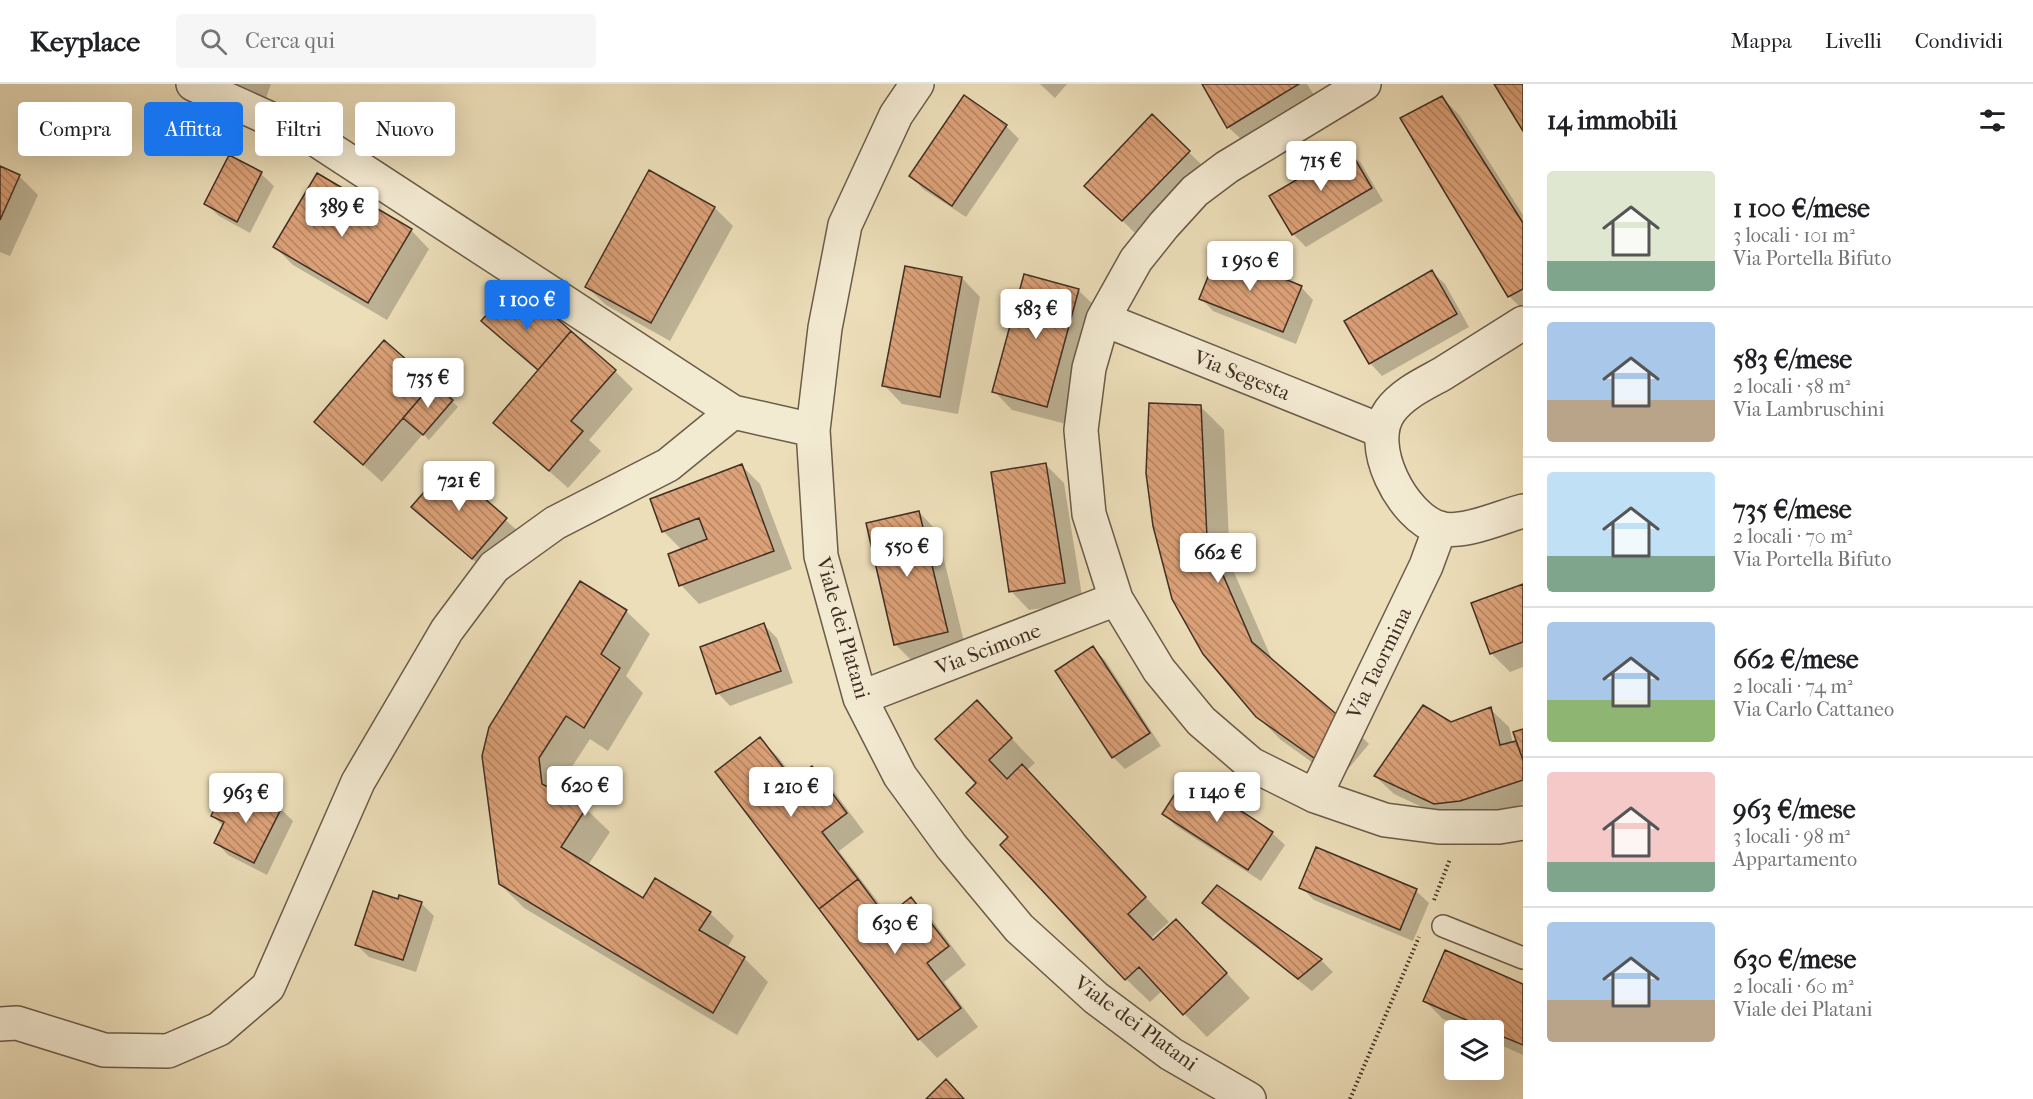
<!DOCTYPE html>
<html lang="it">
<meta charset="utf-8">
<style>
:root{--surface:#fff;--page:#f6f6f6;--text:#202124;--muted:#757577;--line:#e0e0e0;--accent:#1a73e8}
body{margin:0;font-family:"IM FELL French Canon",serif;background:var(--page);color:var(--text);height:100vh;display:flex;flex-direction:column;font-size:22px;white-space:nowrap}
*{box-sizing:border-box;margin:0}
p{font-size:20px;color:var(--muted)}
.icon{flex:none;width:33px;height:33px;fill:none;stroke:currentColor;stroke-width:2;stroke-linecap:round;stroke-linejoin:round}
.map{position:relative;flex:1;overflow:hidden}
.sheet{display:flex;flex-direction:column;background:var(--surface);width:510px}
.sheet>*{flex:none}
.top-card{position:absolute;left:18px;top:18px;width:570px;height:54px;display:flex;gap:12px}
.controls{position:absolute;left:1444px;top:936px;display:grid;gap:12px}
.controls a{display:grid;place-items:center;width:60px;height:60px;border-radius:6px;background:var(--surface);box-shadow:0 6px 24px #0002;font-size:30px}
.price{position:absolute;translate:-50% -51px;padding:0 14px;border-radius:6px;background:#fff;color:#222;font-size:20px;line-height:39px;filter:drop-shadow(0 2px 3px #0008)}
.price::after{content:'';position:absolute;left:50%;top:36px;width:18px;height:14px;margin-left:-9px;background:inherit;clip-path:polygon(0 0,100% 0,50% 100%)}
.price.current{background:var(--accent);color:#fff}
ul{padding:0;list-style:none}
li{display:flex;align-items:center;gap:18px;height:150px;padding:0 24px}
li+li{border-top:2px solid var(--line)}
li span{display:grid;place-items:center;flex:none;width:168px;height:120px;border-radius:6px;color:#555}
li>.icon{margin-inline-start:auto}
span .icon{width:72px;height:72px;fill:#fffc;stroke-width:1}
li b{font-size:26px}
h2{display:flex;justify-content:space-between;align-items:center;height:72px;padding:0 24px;font-size:26px}
.chip{padding:0 21px;border-radius:6px;background:var(--surface);box-shadow:0 6px 24px #0002;font-size:21px;line-height:54px}
.chip.current{background:var(--accent);color:#fff}
header{display:flex;align-items:center;gap:36px;box-sizing:border-box;height:84px;padding:0 30px;background:var(--surface);border-bottom:2px solid var(--line)}
header strong{font-size:28px}
nav{display:flex;gap:33px;margin-inline-start:auto;font-size:21px}
.search{width:420px;height:54px;background:var(--page);display:flex;align-items:center;gap:15px;box-sizing:border-box;padding:0 21px;border-radius:6px;color:var(--muted);font-size:22px}
main{display:flex;flex:1;min-height:0}
.map>svg:first-child{display:block}
.shadow{fill:#0003}
.building{fill:url(#building-back-hatch);stroke:#402f24;stroke-width:1.5}
.lines{fill:none;stroke-linecap:round;stroke-linejoin:round}
.service-casing{stroke:#6b5b49;stroke-width:24}
.minor-casing{stroke:#6b5b49;stroke-width:36}
.path{stroke:#402f24;stroke-width:4;stroke-dasharray:1.5 3;stroke-linecap:butt}
.service{stroke:#f3ead2;stroke-width:21}
.minor{stroke:#f3ead2;stroke-width:33}
.labels{text-anchor:middle;dominant-baseline:central;stroke-width:5;stroke-linejoin:round;paint-order:stroke}
.street-label{font-size:21px;fill:#402f24;stroke:#f3ead2}
</style>
<header>
<strong>Keyplace</strong>
<div class="search"><svg class="icon" aria-label="search" viewBox="0 0 24 24"><circle cx="10" cy="10" r="6"/><path d="M15 15l6 6"/></svg>Cerca qui</div>
<nav><a>Mappa</a><a>Livelli</a><a>Condividi</a></nav>
</header>
<main>
<div class="map">
<svg width="1523" height="1015" viewBox="0 0 1523 1015">
<defs>
<pattern id="building-back-hatch" width="6" height="6" patternUnits="userSpaceOnUse" patternTransform="scale(1.5)"><rect width="6" height="6" fill="#dca178"/><path d="M-1 5l2 2M0 0l6 6M5-1l2 2" fill="none" stroke="#b48462"/></pattern>
</defs>
<rect width="100%" height="100%" fill="#ecdeb9"/>
<filter id="stains"><feTurbulence type="fractalNoise" baseFrequency=".00333" numOctaves="4"/><feColorMatrix values="0 0 0 0 .2 0 0 0 0 .09 0 0 0 0 .02 0 0 0 .5 -.17"/></filter>
<radialGradient id="worn" r=".72"><stop offset=".6" stop-color="#630" stop-opacity="0"/><stop offset="1" stop-color="#630" stop-opacity=".3"/></radialGradient>
<path class="shadow" d="M227 0H271L266 14Z
M1040 0H1067L1055 14Z
M1205 0H1307L1314 11 1241 55 1228 43Z
M1442 13 1460 32 1523 131V226L1509 212 1402 35Z
M1152 33 1201 80 1135 149 1086 101Z
M1006 42 1019 55 966 133 923 105 911 92Z
M1348 67 1361 79 1383 117 1306 163 1293 150 1271 112Z
M230 73 261 90 274 102 250 149 219 132 206 120Z
M0 84 19 92 38 111 10 172 0 168Z
M650 88 715 124 733 142 670 257 606 221 587 203Z
M411 146 429 165 387 236 293 181 275 163Z
M1432 188 1445 200 1469 243 1382 292 1370 279Z
M962 194 980 213 958 330 902 320 884 301Z
M1301 203 1313 216 1296 260 1213 227 1201 214Z
M1078 206 1097 224 1066 340 1012 326 994 307Z
M533 236 615 287 633 305 589 356 601 367 568 404 495 339 539 287 483 237Z
M452 317 458 323 429 356 423 350 382 398 316 338Z
M1201 323 1224 346 1230 479 1273 578 1335 630 1345 636 1369 660 1338 697 1281 656 1257 632 1155 442Z
M1046 381 1064 399 1083 518 1029 526 1011 507Z
M742 382 760 400 792 485 699 520 681 501 682 466 663 447Z
M447 384 519 448 486 487 426 435Z
M919 428 937 447 966 566 914 579 895 560Z
M1523 501V583L1510 588 1491 569Z
M626 527 650 550 626 592 643 609 608 667 590 655 562 698 564 713 586 725 610 748 588 781 644 816 710 829 734 852 727 864 744 874 768 898 737 951 524 824 500 800 484 672Z
M764 541 777 554 793 599 730 622 718 609 702 564Z
M1093 564 1105 576 1161 662 1125 685 1113 673Z
M1490 625 1509 643 1513 659 1518 658 1523 647V720L1479 735 1454 738 1394 710 1375 692 1450 639Z
M1000 642 1035 679 1026 687 1169 838 1151 854 1154 858 1199 860 1250 914 1207 953 1162 907 1150 918 1126 895 1010 753 978 699Z
M760 655 779 674 796 696 812 684 830 702 864 748 839 767 889 832 911 815 930 833 966 881 944 898 978 943 937 974 919 955Z
M281 725 293 737 267 791 228 771 216 758 224 743 213 732Z
M1163 729 1272 749 1285 761 1261 797 1176 742Z
M1301 803 1416 807 1429 819 1413 857 1314 816Z
M399 817 421 819 434 832 416 888 369 873 357 861Z
M1204 819 1321 876 1333 888 1312 907 1216 832Z
M1523 901V971L1494 958V946H1468L1443 935 1425 917Z"/>
<path class="building" d="M1202 0H1299L1227 44Z
M1494 0H1523V47Z
M964 11 1007 41 952 122 909 92Z
M1442 12 1523 139V205L1508 213 1400 34Z
M1152 30 1190 67 1122 137 1084 102Z
M1349 65 1372 104 1292 151 1269 112Z
M229 71 262 88 237 138 204 120Z
M0 82 20 91 0 136Z
M649 86 715 123 651 239 585 203Z
M317 89 412 145 368 219 273 163Z
M1218 168 1302 202 1283 248 1199 215Z
M905 182 962 193 940 313 882 302Z
M1432 186 1457 230 1369 280 1344 237Z
M1024 190 1079 205 1047 323 992 308Z
M505 210 533 234 543 222 571 247 538 286 481 237Z
M571 247 616 286 571 337 583 347 549 387 493 339Z
M384 256 433 299 363 381 314 338Z
M433 299 453 316 423 351 403 334Z
M1149 319 1201 321 1207 454 1252 558 1335 629 1346 635 1314 674 1256 633 1203 570 1172 515 1153 442 1146 389Z
M1046 379 1065 499 1009 508 991 388Z
M742 380 774 467 679 502 668 470 707 455 699 434 662 448 650 415Z
M447 382 507 434 472 475 411 423Z
M919 427 948 548 894 561 866 439Z
M580 497 627 526 601 570 620 584 584 644 566 632 539 674 542 700 587 723 561 763 643 814 655 794 711 828 699 846 745 873 713 929 499 800 482 672 489 643Z
M1523 500V558L1490 570 1471 519Z
M764 539 781 587 716 610 700 563Z
M1093 562 1150 649 1112 674 1055 587Z
M977 616 1012 654 989 676 1007 695 1022 680 1146 813 1128 830 1153 856 1176 835 1227 889 1183 931 1139 883 1125 896 1000 761 1008 753 966 709 976 699 935 655Z
M1423 621 1451 638 1491 623 1500 661 1516 657 1523 676V696L1460 717 1434 720 1374 692Z
M1523 645V676L1513 648Z
M760 653 793 696 812 682 847 729 822 748 858 795 819 825 715 688Z
M1187 691 1273 748 1248 786 1162 730Z
M241 703 282 723 254 779 214 759 224 738 211 732 220 715 232 721Z
M1316 763 1417 805 1400 846 1299 804Z
M858 795 886 833 911 813 949 862 927 879 961 924 918 956 819 825Z
M1217 801 1322 875 1298 895 1202 819Z
M373 807 398 815 399 811 422 818 403 876 355 861Z
M1445 866 1523 900V961L1494 949V946H1489L1423 917Z
M946 995 964 1015H926Z"/>
<g class="lines">
<defs>
<path id="service" d="M1443 842 1523 874"/>
<path id="minor" d="M193 0 315 55 733 328 813 346
M917 0 896 31 845 141 825 244 813 346 821 472 860 614 900 692 951 762 1019 844 1096 914 1171 970 1249 1015
M1364 0 1227 83 1195 107 1164 141 1136 176 1103 235 1089 284 1081 346 1089 430 1116 515 1159 586 1201 637 1251 680 1315 712 1385 736 1439 743H1499L1523 739
M1103 235 1382 347
M1523 239C1496 256 1469 273 1442 290 1424 300 1402 310 1390 327 1365 361 1402 432 1439 444 1462 451 1501 433 1523 427
M860 614 1116 515
M1315 712 1426 482 1440 444
M0 940 17 939 104 966 168 967 219 945 268 903 358 698 447 546 494 483 555 439 668 381 733 328"/>
</defs>
<use href="#service" class="service-casing"/>
<use href="#minor" class="minor-casing"/>
<path class="path" d="M1434 816 1450 775
M1350 1015 1419 853"/>
<use href="#service" class="service"/>
<use href="#minor" class="minor"/>
</g>
<g class="labels">
<g class="street-label">
<text transform="translate(1242 291) rotate(22)">Via Segesta</text>
<text transform="translate(843 544) rotate(74)">Viale dei Platani</text>
<text transform="translate(988 565) rotate(-21)">Via Scimone</text>
<text transform="translate(1379 579) rotate(-64)">Via Taormina</text>
<text transform="translate(1136 939) rotate(36)">Viale dei Platani</text>
</g>
</g>
<rect width="100%" height="100%" filter="url(#stains)"/>
<rect width="100%" height="100%" fill="url(#worn)"/>
</svg>
<div class="controls">
<a><svg class="icon" aria-label="layers" viewBox="0 0 24 24"><path d="M12 4l9 5-9 5-9-5zM3 14l9 5 9-5"/></svg></a>
</div>
<b class="price" style="left:1321px;top:108px">715 €</b>
<b class="price" style="left:342px;top:154px">389 €</b>
<b class="price" style="left:1250px;top:208px">1 950 €</b>
<b class="price current" style="left:527px;top:247px">1 100 €</b>
<b class="price" style="left:1036px;top:256px">583 €</b>
<b class="price" style="left:428px;top:325px">735 €</b>
<b class="price" style="left:459px;top:428px">721 €</b>
<b class="price" style="left:907px;top:494px">550 €</b>
<b class="price" style="left:1218px;top:500px">662 €</b>
<b class="price" style="left:585px;top:733px">620 €</b>
<b class="price" style="left:791px;top:734px">1 210 €</b>
<b class="price" style="left:1217px;top:739px">1 140 €</b>
<b class="price" style="left:246px;top:740px">963 €</b>
<b class="price" style="left:895px;top:871px">630 €</b>
<div class="top-card">
<a class="chip">Compra</a>
<a class="chip current">Affitta</a>
<a class="chip">Filtri</a>
<a class="chip">Nuovo</a>
</div>
</div>
<section class="sheet">
<h2>14 immobili<svg class="icon" aria-label="filters" viewBox="0 0 24 24"><path d="M4 7h16M4 17h16"/><circle cx="9" cy="7" r="2"/><circle cx="15" cy="17" r="2"/></svg></h2>
<ul>
<li><span style="background:linear-gradient(#dfe7d0 75%,#7fa58c 0)"><svg class="icon" aria-label="home" viewBox="0 0 24 24"><path d="M3 11l9-7 9 7M6 9v11h12V9"/></svg></span><div><b>1 100 €/mese</b><p>3 locali · 101 m²</p><p>Via Portella Bifuto</p></div></li>
<li><span style="background:linear-gradient(#a9c7e8 65%,#b9a48a 0)"><svg class="icon" aria-label="home" viewBox="0 0 24 24"><path d="M3 11l9-7 9 7M6 9v11h12V9"/></svg></span><div><b>583 €/mese</b><p>2 locali · 58 m²</p><p>Via Lambruschini</p></div></li>
<li><span style="background:linear-gradient(#bfe0f5 70%,#7fa58c 0)"><svg class="icon" aria-label="home" viewBox="0 0 24 24"><path d="M3 11l9-7 9 7M6 9v11h12V9"/></svg></span><div><b>735 €/mese</b><p>2 locali · 70 m²</p><p>Via Portella Bifuto</p></div></li>
<li><span style="background:linear-gradient(#a9c7e8 65%,#8fb573 0)"><svg class="icon" aria-label="home" viewBox="0 0 24 24"><path d="M3 11l9-7 9 7M6 9v11h12V9"/></svg></span><div><b>662 €/mese</b><p>2 locali · 74 m²</p><p>Via Carlo Cattaneo</p></div></li>
<li><span style="background:linear-gradient(#f6c9c9 75%,#7fa58c 0)"><svg class="icon" aria-label="home" viewBox="0 0 24 24"><path d="M3 11l9-7 9 7M6 9v11h12V9"/></svg></span><div><b>963 €/mese</b><p>3 locali · 98 m²</p><p>Appartamento</p></div></li>
<li><span style="background:linear-gradient(#a9c7e8 65%,#b9a48a 0)"><svg class="icon" aria-label="home" viewBox="0 0 24 24"><path d="M3 11l9-7 9 7M6 9v11h12V9"/></svg></span><div><b>630 €/mese</b><p>2 locali · 60 m²</p><p>Viale dei Platani</p></div></li>
</ul>
</section>
</main>
